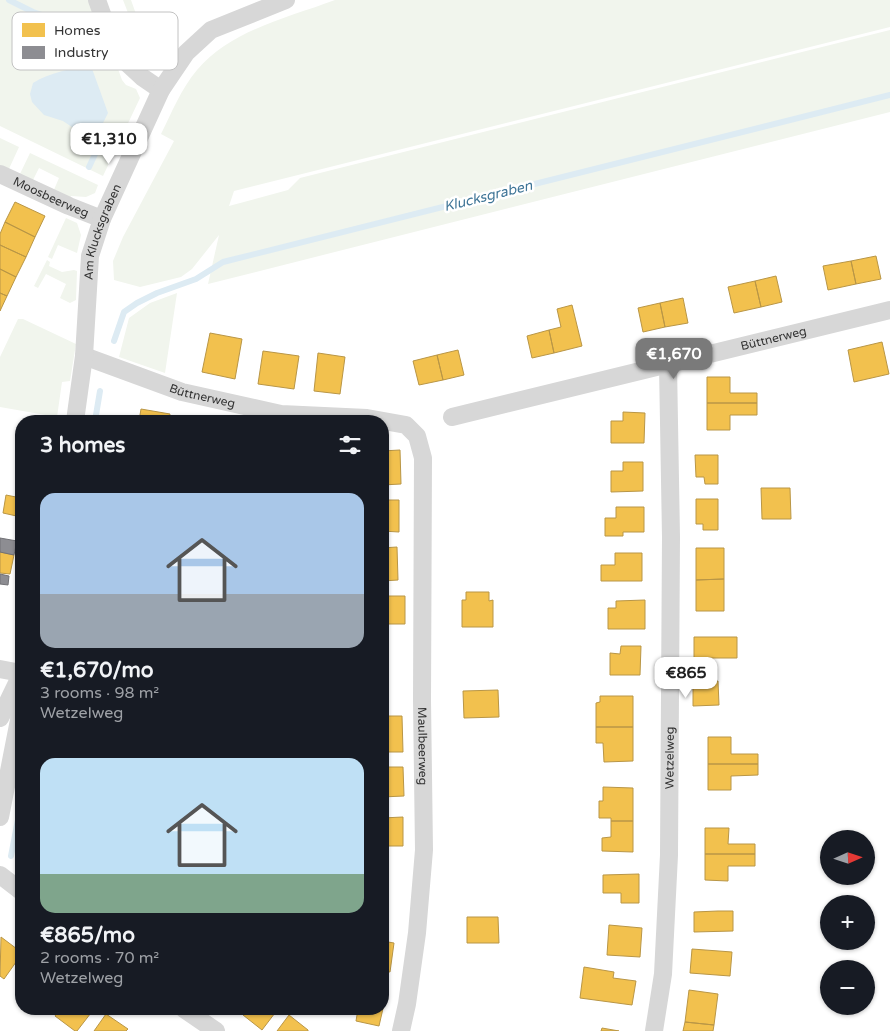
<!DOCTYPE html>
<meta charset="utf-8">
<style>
:root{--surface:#171b24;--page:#20242c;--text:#f1f3f6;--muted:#9ea1a6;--accent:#7a7a7a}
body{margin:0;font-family:"Varela Round",sans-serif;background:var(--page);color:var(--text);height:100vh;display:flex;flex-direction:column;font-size:19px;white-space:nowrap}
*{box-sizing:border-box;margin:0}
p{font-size:16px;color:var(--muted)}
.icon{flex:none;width:28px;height:28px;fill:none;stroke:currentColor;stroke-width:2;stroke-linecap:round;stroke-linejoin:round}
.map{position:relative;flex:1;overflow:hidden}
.details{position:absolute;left:15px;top:415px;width:374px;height:600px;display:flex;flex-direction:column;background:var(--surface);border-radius:20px;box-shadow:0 1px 4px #0004}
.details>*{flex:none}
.needle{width:32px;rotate:87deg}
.controls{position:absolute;left:820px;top:830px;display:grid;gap:10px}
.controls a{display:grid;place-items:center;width:55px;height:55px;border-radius:50%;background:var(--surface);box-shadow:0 1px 4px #0004;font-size:25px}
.price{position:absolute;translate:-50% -42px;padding:0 11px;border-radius:10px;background:#fff;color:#222;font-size:16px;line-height:32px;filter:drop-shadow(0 1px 2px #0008)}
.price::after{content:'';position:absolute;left:50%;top:30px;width:15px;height:11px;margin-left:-8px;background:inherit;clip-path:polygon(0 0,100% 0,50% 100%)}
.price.current{background:var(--accent);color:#fff}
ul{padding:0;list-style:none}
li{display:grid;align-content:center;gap:10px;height:265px;padding:0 25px}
li span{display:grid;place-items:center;height:155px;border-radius:15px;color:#555}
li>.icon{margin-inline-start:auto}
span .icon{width:90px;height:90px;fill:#fffc;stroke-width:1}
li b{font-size:21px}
h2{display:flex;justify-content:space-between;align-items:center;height:60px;padding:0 25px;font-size:21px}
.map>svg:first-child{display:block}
.green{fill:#f1f5ed}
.water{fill:#ddebf3}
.homes{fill:#f2c14e;stroke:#b99646}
.industry{fill:#8d8d92;stroke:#727276}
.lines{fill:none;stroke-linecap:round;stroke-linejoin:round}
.stream{stroke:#ddebf3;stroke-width:6}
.minor{stroke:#d7d7d7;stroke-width:18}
.labels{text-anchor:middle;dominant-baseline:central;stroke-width:5;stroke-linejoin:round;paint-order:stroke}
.street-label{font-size:12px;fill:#333;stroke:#fff}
.water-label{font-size:14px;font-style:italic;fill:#3f7597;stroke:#fff}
.key{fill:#fff;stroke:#c2c2c2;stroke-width:1}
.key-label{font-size:14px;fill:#333}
</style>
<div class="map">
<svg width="890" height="1031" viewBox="0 0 890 1031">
<rect width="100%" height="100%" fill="#fff"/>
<path class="green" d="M0 0H93L122 80 126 85 136 89 140 98 103 176 0 126Z
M123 0H131L141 28 119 37 117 29 132 23Z
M335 0H890V27L234 191 229 206 288 190 300 178 890 30V112L208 284 219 235 192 269 181 277 140 287 114 280 113 261 123 237 174 141 161 134C172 112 181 89 197 70 231 30 287 18 335 0Z
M0 138 19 147 8 171 0 167Z
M30 153 98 185 95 193 86 197 71 196 69 200 53 192 59 178 39 168 32 182 19 176Z
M66 218 77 223 81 235 77 253 58 245 52 259 48 257Z
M47 260 50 262 49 266 62 272 74 270 77 271 76 300 70 303 60 298 66 284 46 274 38 288 34 286Z
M177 293 165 373 119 357 129 318 150 303Z
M18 319H23L76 344 70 381 62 382 57 417 0 407V357Z"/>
<path class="water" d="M90 63 108 113 101 127 106 134 86 140 75 129 63 121 44 115 32 102 30 94 33 83C50 72 71 70 90 63Z"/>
<path class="homes" d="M15 202 45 216 35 237 5 222Z
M5 222 35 237 26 257 0 245V234Z
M0 245 26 257 16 277 0 269Z
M876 256 881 279 856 284 851 261Z
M851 261 856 284 828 290 823 266Z
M0 269 16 277 7 296 0 293Z
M776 276 782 302 761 307 755 281Z
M755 281 761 307 734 313 728 287Z
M0 293 7 296 0 311Z
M683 298 688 323 665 327 660 303Z
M660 303 665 327 643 332 638 308Z
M572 305 582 346 554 353 549 330 561 327 557 309Z
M549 330 554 353 532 358 527 336Z
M210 333 242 339 235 379 202 372Z
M882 342 889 374 854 382 848 350Z
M458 350 464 375 443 380 437 355Z
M263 351 299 356 294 389 258 384Z
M318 353 345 357 340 394 314 391Z
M437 355 443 380 419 385 413 361Z
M707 377H730V393H757V403H707Z
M707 403H757V415H730V430H707Z
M141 409 170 414 169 421H139Z
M623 412 645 413 644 443H611V421H623Z
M400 450 401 484 382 485V451Z
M695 455H718V484H705L704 477H696Z
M623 462H643V491L611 492V471H623Z
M761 488H790L791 519H762Z
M6 495 21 498V517L3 513Z
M696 499H718V530H703V524H696Z
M382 500H399V532L382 531Z
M616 507H644V532H623V536H605V518H616Z
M397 547 398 580 382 581V548Z
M696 548H724V579L696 580Z
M0 552 14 555 10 574 0 573Z
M615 553H642V581H601V565H615Z
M724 579V611H696V580Z
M466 592H489V601L493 600V627H462V600H466Z
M382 596H405V624H382Z
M645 600V629H608V608H616V601Z
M694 637H737V658H694Z
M382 643H385L386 687H382Z
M621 646H641L640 675H610V653L620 654Z
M718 681 719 705 693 706V682Z
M498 690 499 717 464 718 463 691Z
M600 696H633V727H596V703L600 702Z
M382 716H402L403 752H382Z
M596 727H633V761L604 762 603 743H596Z
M708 737H731V754H758V764H708Z
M708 764H758V775L731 776V790H708Z
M382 767H403L404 796 382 797Z
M603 787 633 788V821H611V818H599V801H603Z
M403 817V846H382V818Z
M611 821H633V852L602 851V838L611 837Z
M705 828H729L728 844H755V854H705Z
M705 854H755V866H728V881L705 880Z
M639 874V903H621V893H603V875Z
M718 911H733V931L694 932V912Z
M467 917H498L499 943H467Z
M609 925 642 928 640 957 607 955Z
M1 937 21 952V955L4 979 0 976Z
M382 941 394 943 390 972 382 971Z
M692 949 732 952 730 976 690 973Z
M584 967 614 972 613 978 636 981 632 1005 580 998Z
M382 990 387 991 379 1026 356 1021 358 1009H382Z
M689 990 718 994 714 1025 685 1022Z
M60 1009H94L77 1031H75L55 1016Z
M247 1009H278L262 1030 243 1015Z
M106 1014 128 1029 126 1031H94Z
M289 1015 308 1030V1031H277Z
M685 1022 714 1025 713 1031H683Z
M602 1028 619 1031H601Z"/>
<path class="industry" d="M0 538 17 541 14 555 0 552Z
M0 574 9 576 8 585 0 584Z"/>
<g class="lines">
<path class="stream" d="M9 0 33 12 57 20 67 30 83 75
M89 167 97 150 101 129
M114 341 124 312 137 303 157 293 196 279 223 262 890 95
M95 421 100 391
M11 856 21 804"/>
<g class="minor">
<path d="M97 0 116 53 142 77 161 90"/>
<path id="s1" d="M0 174 69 206 102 219"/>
<path id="s2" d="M84 356 182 392 281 414 367 418 406 425 417 436 423 458 422 700 424 850 417 933 407 1004 401 1031"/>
<path id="s3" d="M452 417 890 310"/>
<path id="s4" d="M75 421 84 356 90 256 102 219 161 90 186 53 211 30 286 0"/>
<path d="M0 669 21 673"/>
<path d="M0 718 18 681"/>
<path d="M0 817 19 720 21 673"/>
<path d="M0 875 21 891"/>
<path d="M184 1009 216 1031"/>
<path id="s5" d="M654 1031 663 974 669 855 671 537 668 365"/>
</g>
</g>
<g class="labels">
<g class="street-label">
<text stroke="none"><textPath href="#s1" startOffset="56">Moosbeerweg</textPath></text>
<text stroke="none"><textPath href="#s4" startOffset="192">Am Klucksgraben</textPath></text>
<text stroke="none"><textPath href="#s3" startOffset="331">Büttnerweg</textPath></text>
<text stroke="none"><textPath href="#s2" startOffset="125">Büttnerweg</textPath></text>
<text stroke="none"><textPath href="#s2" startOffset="658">Maulbeerweg</textPath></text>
<text stroke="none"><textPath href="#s5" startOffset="274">Wetzelweg</textPath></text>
</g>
<g class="water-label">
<text transform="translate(488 196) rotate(-14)">Klucksgraben</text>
</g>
</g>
<rect x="12" y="12" width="166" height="58" rx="8" class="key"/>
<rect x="22" y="23" width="23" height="14" fill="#f2c14e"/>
<rect x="22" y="46" width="23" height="13" fill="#8d8d92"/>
<g class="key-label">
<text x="54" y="35">Homes</text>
<text x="54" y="57">Industry</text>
</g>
</svg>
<div class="controls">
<a><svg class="needle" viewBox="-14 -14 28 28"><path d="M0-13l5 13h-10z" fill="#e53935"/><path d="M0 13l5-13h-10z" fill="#9ea1a6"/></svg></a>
<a>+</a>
<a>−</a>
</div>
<b class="price" style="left:109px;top:165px">€1,310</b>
<b class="price current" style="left:674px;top:380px">€1,670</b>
<b class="price" style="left:686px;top:699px">€865</b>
<section class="details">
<h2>3 homes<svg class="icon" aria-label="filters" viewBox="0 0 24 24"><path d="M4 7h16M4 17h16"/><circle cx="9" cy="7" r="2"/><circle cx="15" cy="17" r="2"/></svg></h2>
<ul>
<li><span style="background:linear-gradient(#a9c7e8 65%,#9aa5b1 0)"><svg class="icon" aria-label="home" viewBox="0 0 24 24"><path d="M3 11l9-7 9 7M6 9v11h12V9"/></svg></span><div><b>€1,670/mo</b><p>3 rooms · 98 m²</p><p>Wetzelweg</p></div></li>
<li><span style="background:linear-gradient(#bfe0f5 75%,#7fa58c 0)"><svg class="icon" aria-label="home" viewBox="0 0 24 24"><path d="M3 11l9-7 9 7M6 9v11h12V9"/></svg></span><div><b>€865/mo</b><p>2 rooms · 70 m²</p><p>Wetzelweg</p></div></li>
</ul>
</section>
</div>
